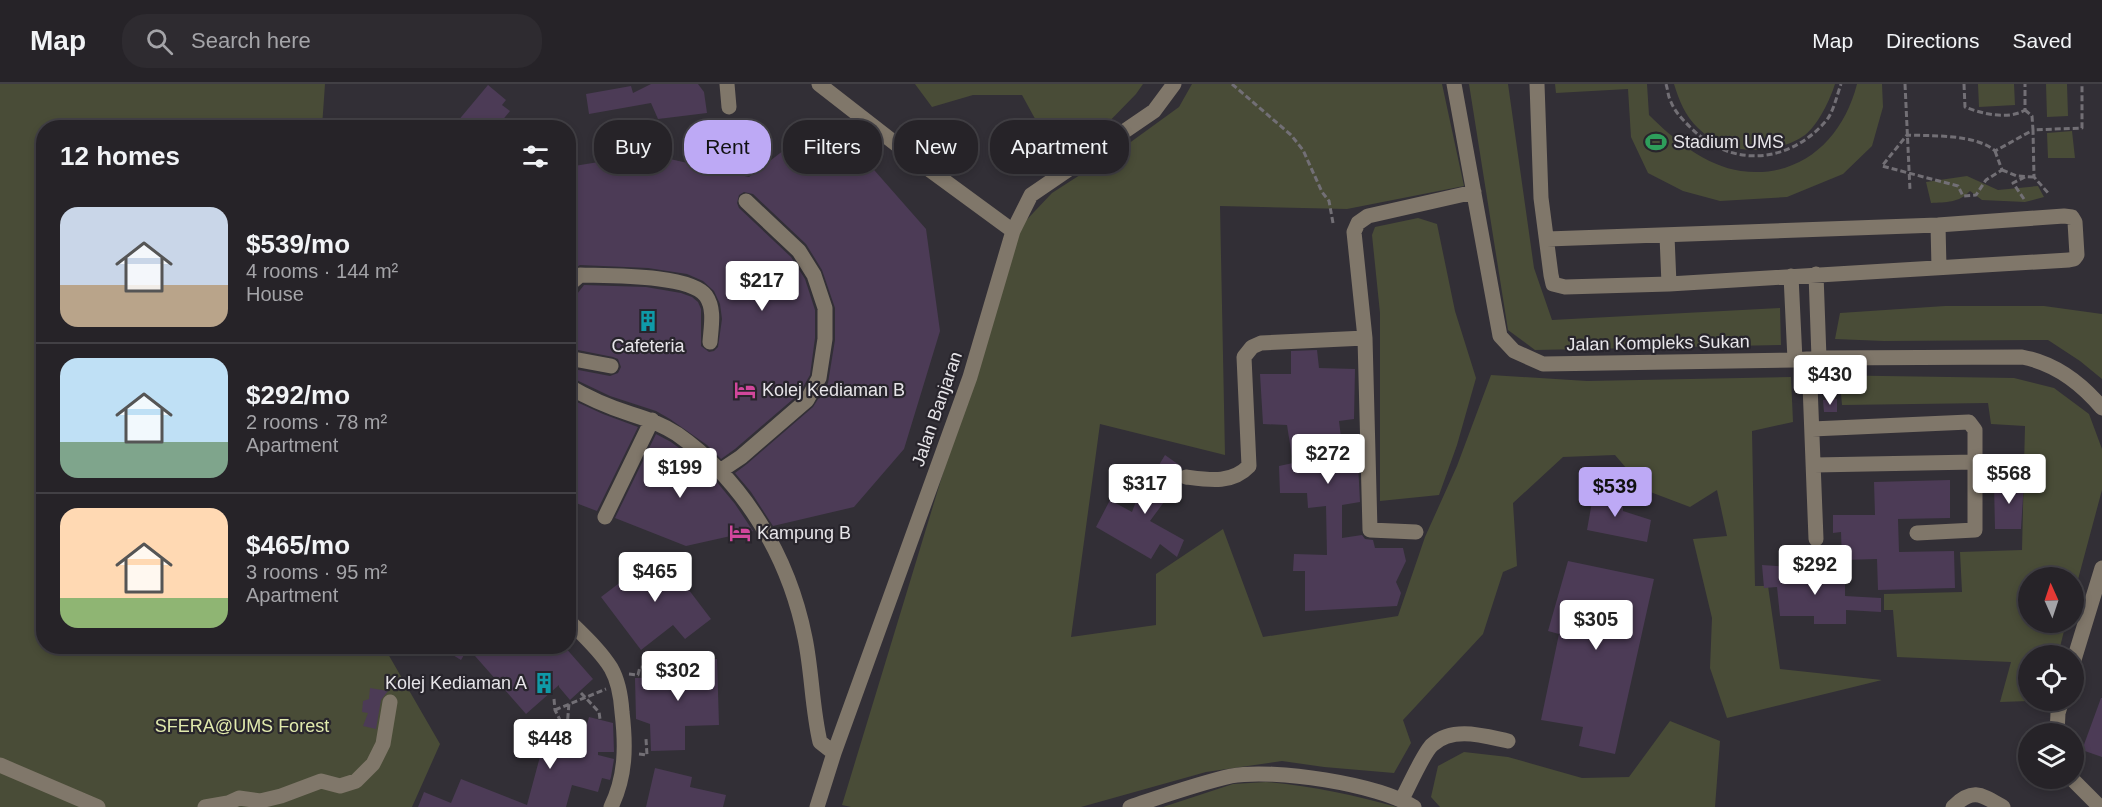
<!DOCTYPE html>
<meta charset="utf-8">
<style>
:root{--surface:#262328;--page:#2e2b30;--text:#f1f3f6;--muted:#a4a4a8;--line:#424045;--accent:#bda9f5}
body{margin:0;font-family:Arial,sans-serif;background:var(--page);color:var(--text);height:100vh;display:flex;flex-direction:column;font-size:22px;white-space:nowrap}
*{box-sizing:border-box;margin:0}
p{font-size:20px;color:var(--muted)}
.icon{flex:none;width:33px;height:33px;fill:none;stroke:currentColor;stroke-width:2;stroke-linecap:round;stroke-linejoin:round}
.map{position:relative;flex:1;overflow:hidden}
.sheet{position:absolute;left:36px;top:36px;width:540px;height:534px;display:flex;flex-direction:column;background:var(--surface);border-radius:24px;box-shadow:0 3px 9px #0003,0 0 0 2px var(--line)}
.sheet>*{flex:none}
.hud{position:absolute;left:594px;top:36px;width:570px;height:54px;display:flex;gap:12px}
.needle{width:39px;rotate:357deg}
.controls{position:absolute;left:2018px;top:483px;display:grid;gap:12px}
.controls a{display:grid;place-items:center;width:66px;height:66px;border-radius:50%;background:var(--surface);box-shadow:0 3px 9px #0003,0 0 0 2px var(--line);font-size:30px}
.price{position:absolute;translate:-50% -51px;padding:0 14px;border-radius:6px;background:#fff;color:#222;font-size:20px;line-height:39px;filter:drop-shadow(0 2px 3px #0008)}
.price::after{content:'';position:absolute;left:50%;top:36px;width:18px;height:14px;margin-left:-9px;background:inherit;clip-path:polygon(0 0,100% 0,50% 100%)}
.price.selected{background:var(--accent);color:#111}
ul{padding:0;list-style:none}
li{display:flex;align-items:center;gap:18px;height:150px;padding:0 24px}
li+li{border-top:2px solid var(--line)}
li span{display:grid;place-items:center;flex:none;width:168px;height:120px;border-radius:18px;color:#555}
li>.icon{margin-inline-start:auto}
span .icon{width:72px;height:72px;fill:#fffc;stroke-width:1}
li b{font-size:26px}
h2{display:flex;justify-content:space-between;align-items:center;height:72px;padding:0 24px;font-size:26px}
.pill{padding:0 21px;border-radius:24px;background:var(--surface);box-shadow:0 3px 9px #0003,0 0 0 2px var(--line);font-size:21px;line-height:54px}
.pill.selected{background:var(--accent);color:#111}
header{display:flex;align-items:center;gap:36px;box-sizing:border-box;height:84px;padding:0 30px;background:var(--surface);border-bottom:2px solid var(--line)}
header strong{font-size:28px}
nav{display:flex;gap:33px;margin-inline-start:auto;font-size:21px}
.search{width:420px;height:54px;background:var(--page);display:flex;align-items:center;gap:15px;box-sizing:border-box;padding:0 21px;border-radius:24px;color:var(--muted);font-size:22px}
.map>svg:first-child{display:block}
.green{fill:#494c37}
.building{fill:#4c3b56}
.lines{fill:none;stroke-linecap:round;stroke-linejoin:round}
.path{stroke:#726f75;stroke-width:3;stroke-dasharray:6 3;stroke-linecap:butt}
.minor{stroke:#80776a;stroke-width:15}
.labels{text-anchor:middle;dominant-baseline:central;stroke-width:4.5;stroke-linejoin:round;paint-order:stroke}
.poi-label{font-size:18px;fill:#e7e5e9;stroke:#28252c;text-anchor:start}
.street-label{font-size:18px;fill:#e7e5e9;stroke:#28252c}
.park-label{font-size:18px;fill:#e1eaad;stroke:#28252c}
</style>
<header>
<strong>Map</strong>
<div class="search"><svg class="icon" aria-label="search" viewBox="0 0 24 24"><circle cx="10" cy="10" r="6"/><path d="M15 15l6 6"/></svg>Search here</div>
<nav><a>Map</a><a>Directions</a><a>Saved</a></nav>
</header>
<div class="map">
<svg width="2102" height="723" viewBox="0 0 2102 723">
<rect width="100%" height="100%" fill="#322f36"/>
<path class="green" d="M0 0H325L322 43 44 44V562L384 563 440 660 412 723H0Z
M915 0H1143L1136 10 1100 47 1056 73 1022 11H973L932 23Z
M1192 0H1442L1464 102 1347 125 1220 122 1225 371 1100 340 1071 553 1156 541V490L1223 445 1263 553 1398 532 1425 453 1457 382 1491 291 1587 297 1791 293 1793 338 1752 347 1755 502H1768L1780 585 1882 596 1727 634 1710 584 1712 534 1693 455 1727 452 1717 406 1690 423 1645 406 1615 371 1563 373 1513 419 1517 482 1503 488 1483 550 1403 636 1411 659 1394 689 1324 683 1282 677 1206 688 1081 723H851L842 721 1017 146 1052 109 1128 60 1179 23Z
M1469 0H1508L1534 184 1552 236 1780 224 1781 261 1535 266 1508 246Z
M1555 0H1647L1649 31C1673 55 1706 82 1741 87 1801 95 1843 55 1857 0H1882L1883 23 1872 62 1843 90 1787 113 1720 117 1683 107 1648 89 1631 53 1628 5 1556 9Z
M1674 0H1835C1830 16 1818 41 1805 51 1774 73 1725 71 1698 44 1685 32 1679 16 1674 0Z
M1978 0H2014L2015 21 1979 23Z
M2046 0H2067L2068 32 2047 33Z
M2072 47 2075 74H2048L2047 49Z
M1967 92 1998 106 2038 102 2044 113 2025 118 1982 116 1970 107C1959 119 1946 118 1931 119L1926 98Z
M1418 134 1437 140 1455 227 1476 294 1457 361 1439 411 1380 417V229L1372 151 1375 143Z
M1945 222H2044L2102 230V295L2080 277 2048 256 1884 257 1835 255 1840 229Z
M1819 291 2014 294 2054 304 2089 330 2102 365V406L2073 514V494H2028V538L2066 539 2058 571 2028 572 2029 617 2000 618 2011 578 1897 573 1893 526H1884V510L1962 508 1960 468 2022 466 2025 342 1991 340 1988 319 1842 321 1841 310 1820 309Z
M1670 637 1720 657 1715 723H1440L1431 713 1438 682 1464 668 1508 673 1582 694 1629 693Z
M1266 698C1311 702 1353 711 1397 723H1163L1233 700Z"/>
<path class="building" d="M651 0H698L704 8 707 29 658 35 651 19 589 30 586 10 631 2 633 9Z
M488 1 506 16 502 21 510 27 496 44H452Z
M814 43 846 54 926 145 940 247 904 365 854 423 773 442 751 408 735 389 747 380 813 323 828 299 835 256V224L822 186 806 160 753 110 744 108 739 111 737 119 739 124 791 173 805 195 815 226V254L810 291 799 310 735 365 721 375 707 361 670 335 656 327 610 312 568 292V284L610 292 618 289 621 283 618 275 613 273 568 264V217L574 214 584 201 646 203 681 209 692 213 698 218 701 225V262L709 268 714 267 718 263 722 235 720 220 714 207 703 197 687 190 648 184 580 181 568 188V83L648 70 749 93Z
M1317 266 1319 284 1355 285 1354 335 1339 337 1344 378 1358 379 1360 418 1342 421V454L1362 451 1365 455 1373 456 1375 464H1403L1406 477 1396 498 1401 509 1397 522 1305 527V487H1293L1294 470 1327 471 1326 422 1308 424 1307 409H1280L1279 382 1293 379 1287 341 1263 340 1260 290H1291V267Z
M568 314 603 330 638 343 597 427 568 416Z
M1837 315V328H1824L1823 316Z
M656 350 671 358 695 376 716 397 735 420 753 447 686 462 615 434Z
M1165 371 1182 383 1178 388 1177 394 1164 418 1150 437 1184 456 1177 473 1160 460 1151 475 1096 443 1110 416 1132 428 1141 404 1144 406Z
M1950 396V434L1898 435 1899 468 1954 467 1955 504 1878 506 1877 475 1842 476 1841 448 1833 449V431H1875L1874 398Z
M2024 397 2021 445H1995L1994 399Z
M1595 401 1613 405 1614 419 1623 420V427L1651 436 1647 458 1587 446Z
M660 468 711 535 685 555 673 541 641 566 601 513Z
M1568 477 1654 495 1615 670 1579 662 1583 643 1541 636 1559 550 1548 547Z
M1762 481 1791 483 1802 492 1845 493V512L1881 514V528L1846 526V540H1814V532H1780L1777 503 1764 504Z
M438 562H564L593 595 570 616 559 603V601L526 630 468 564 461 576Z
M717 575 719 641 685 642V666L651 667 650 640 636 635 635 594 672 593V576Z
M370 604 388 607 381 616 376 645 363 642 368 629 362 628 363 617 369 615Z
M2101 614H2102V673L2082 666Z
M589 633 613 639 614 668H598V671L614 675 611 693 610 696 602 694 598 708 572 701 566 723H418L424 708 451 719 461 695 527 721 549 639 585 648Z
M655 684 692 693 690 703 726 711 723 723H646Z"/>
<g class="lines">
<path class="path" d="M1232 0 1291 51 1303 66 1322 108 1329 117 1333 139
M1666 0C1668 6 1668 13 1671 18 1675 28 1683 36 1691 44 1731 84 1788 80 1825 38 1833 30 1837 11 1841 0
M1905 0 1910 106
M1964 0 1965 23C1982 30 2009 36 2025 26V0
M2025 26 2032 32 2033 46 2082 44V0
M1995 67 2002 86 1986 96 1976 111 1963 112 1958 102 1882 82 1907 51C1932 52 1976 50 1995 67L2033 46 2034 93 2049 110
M2002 86 2017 92 2034 93
M2024 115 2013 99 2025 93
M629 590 638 591 640 583 651 584 669 577
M581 609 599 628 600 635
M554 615 555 626 563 642
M555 626 606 605
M567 644 569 619
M639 670 647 671 646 655"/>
<path class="minor" d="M727 0 729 23
M819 0 923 81 1013 147
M1454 0 1500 252 1514 267 1543 280 1795 276 1819 274 2022 273C2054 279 2081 299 2102 324
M1537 0 1541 114 1551 191 1553 200 1565 203 1669 200 2069 176 2074 175 2077 171 2075 138 2072 133 2064 132 1938 141 1547 155
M1938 141 1939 184
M1667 152 1669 200
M1816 190 1819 274
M1791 192 1795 276
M568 207 572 198 580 191C607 192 690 190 706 212 715 225 711 243 710 258
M568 274 611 282
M1809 275 1816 455
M568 302C588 314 609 323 631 330 647 335 662 340 677 350 744 397 789 473 805 554 812 588 812 624 820 658L834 669
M1812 345 1969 338 1975 346V378L1814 381
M720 387 741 373 807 316 819 294 825 255V224L814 191 799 167 746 117
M1186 393C1209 396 1232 400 1249 382L1244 273 1252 263 1261 259 1365 254
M605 433 652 336
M1416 448 1370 446 1365 254 1354 148 1358 139 1368 132 1474 108
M1917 449 1975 446V378
M568 536C583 551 600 566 611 584 619 598 621 613 622 628 626 662 626 692 611 723
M2073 579 2102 484
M2057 650 2058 629 2062 616
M0 681 98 723
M2071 694 2100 723
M1402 715C1408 704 1424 668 1432 661 1453 642 1484 652 1508 657
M205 723 228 719 239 714 260 717 281 712 321 697 340 702 356 697 373 680 383 660 390 618
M817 723 834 669 970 293 1013 147 1031 111 1154 27 1174 0
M1130 723C1163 712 1196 700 1231 692 1274 684 1378 700 1414 723
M1953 723C1973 703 1982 711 2003 723"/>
</g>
<defs>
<symbol id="stadium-bare" viewBox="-9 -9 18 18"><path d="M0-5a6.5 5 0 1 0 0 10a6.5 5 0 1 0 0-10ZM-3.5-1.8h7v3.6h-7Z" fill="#2e9e5b" stroke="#28252c" stroke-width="2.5" paint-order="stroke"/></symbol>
<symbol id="building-bare" viewBox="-9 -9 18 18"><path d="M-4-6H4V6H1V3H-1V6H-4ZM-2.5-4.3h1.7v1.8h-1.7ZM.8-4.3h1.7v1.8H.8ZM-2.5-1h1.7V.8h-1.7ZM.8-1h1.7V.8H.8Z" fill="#0f9aa8" stroke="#28252c" stroke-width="2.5" paint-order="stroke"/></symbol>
<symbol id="hotel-bare" viewBox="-9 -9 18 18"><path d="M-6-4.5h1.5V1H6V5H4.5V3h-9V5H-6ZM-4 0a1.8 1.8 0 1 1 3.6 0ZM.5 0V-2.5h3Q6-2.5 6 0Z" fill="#d1479c" stroke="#28252c" stroke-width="2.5" paint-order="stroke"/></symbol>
</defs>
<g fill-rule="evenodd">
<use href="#stadium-bare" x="1641" y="43" width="30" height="30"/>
<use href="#building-bare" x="633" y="222" width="30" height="30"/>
<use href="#hotel-bare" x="730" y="291" width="30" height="30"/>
<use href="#hotel-bare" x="725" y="434" width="30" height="30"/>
<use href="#building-bare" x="529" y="584" width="30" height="30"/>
</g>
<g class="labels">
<g class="poi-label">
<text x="1673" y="58">Stadium UMS</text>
<text x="648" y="262" text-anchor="middle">Cafeteria</text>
<text x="762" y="306">Kolej Kediaman B</text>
<text x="757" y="449">Kampung B</text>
<text x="527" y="599" text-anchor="end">Kolej Kediaman A</text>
</g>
<g class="street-label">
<text transform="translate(1658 259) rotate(-1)">Jalan Kompleks Sukan</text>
<text transform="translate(937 325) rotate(-71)">Jalan Banjaran</text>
</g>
<g class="park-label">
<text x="242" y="642">SFERA@UMS Forest</text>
</g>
</g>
</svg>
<div class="controls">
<a><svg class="needle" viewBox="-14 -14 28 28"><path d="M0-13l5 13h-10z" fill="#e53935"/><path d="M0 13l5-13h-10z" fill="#a4a4a8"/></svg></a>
<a><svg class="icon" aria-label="locate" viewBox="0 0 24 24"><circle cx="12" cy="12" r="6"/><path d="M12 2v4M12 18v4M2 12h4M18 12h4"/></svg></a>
<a><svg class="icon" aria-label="layers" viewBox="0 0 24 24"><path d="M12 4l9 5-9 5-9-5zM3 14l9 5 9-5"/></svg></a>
</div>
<b class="price" style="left:762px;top:228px">$217</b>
<b class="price" style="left:1830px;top:322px">$430</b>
<b class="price" style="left:1328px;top:401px">$272</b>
<b class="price" style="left:680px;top:415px">$199</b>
<b class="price" style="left:2009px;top:421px">$568</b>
<b class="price" style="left:1145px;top:431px">$317</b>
<b class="price selected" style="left:1615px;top:434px">$539</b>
<b class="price" style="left:1815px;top:512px">$292</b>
<b class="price" style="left:655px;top:519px">$465</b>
<b class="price" style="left:1596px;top:567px">$305</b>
<b class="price" style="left:678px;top:618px">$302</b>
<b class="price" style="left:550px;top:686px">$448</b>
<div class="hud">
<a class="pill">Buy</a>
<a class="pill selected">Rent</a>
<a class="pill">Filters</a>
<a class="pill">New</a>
<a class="pill">Apartment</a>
</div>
<section class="sheet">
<h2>12 homes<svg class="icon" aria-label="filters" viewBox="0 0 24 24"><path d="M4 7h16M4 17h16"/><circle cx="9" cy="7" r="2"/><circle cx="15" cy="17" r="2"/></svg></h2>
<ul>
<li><span style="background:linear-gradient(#c9d6e8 65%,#b9a48a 0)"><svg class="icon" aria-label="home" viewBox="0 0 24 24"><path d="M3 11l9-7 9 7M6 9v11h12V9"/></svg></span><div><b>$539/mo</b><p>4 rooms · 144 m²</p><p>House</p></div></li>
<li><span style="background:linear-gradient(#bfe0f5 70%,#7fa58c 0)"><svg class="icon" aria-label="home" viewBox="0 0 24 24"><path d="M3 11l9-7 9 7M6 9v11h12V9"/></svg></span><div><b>$292/mo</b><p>2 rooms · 78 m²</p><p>Apartment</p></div></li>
<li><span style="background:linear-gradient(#ffd9b3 75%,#8fb573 0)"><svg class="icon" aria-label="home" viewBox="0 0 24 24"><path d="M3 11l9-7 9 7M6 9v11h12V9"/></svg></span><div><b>$465/mo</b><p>3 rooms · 95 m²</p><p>Apartment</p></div></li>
</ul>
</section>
</div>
